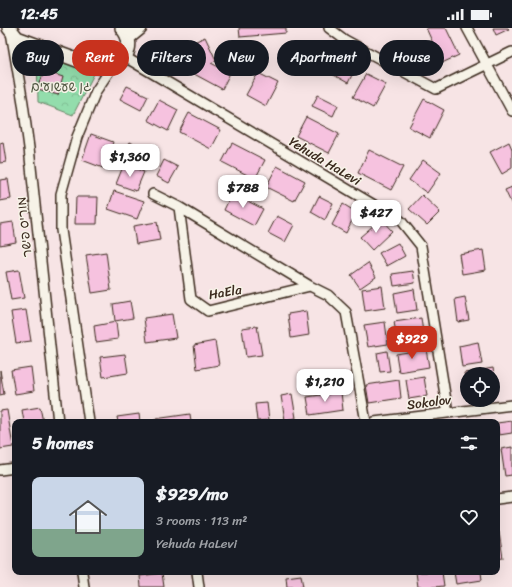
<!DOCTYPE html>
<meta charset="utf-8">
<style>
:root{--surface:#171b24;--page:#20242c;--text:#f1f3f6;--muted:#9ea1a6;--line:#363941;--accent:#c8321e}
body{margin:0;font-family:Sriracha,"Playpen Sans Hebrew",sans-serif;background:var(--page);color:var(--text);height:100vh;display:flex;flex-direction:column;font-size:15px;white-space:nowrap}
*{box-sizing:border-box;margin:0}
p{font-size:13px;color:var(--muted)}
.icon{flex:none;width:22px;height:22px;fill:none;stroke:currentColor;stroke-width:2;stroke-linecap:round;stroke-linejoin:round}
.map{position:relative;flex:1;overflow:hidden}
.sheet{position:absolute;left:12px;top:391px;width:488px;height:156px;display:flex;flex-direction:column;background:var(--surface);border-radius:8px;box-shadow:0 4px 16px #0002}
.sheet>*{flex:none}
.banner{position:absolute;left:12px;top:12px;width:488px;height:36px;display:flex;gap:8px}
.fabs{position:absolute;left:460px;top:339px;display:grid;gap:8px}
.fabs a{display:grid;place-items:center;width:40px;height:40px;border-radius:50%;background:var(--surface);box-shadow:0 4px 16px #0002;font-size:20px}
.price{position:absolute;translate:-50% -34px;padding:0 9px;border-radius:8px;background:#fff;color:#222;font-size:13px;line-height:26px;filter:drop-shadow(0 1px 2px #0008)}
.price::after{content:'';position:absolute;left:50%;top:24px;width:12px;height:9px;margin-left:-6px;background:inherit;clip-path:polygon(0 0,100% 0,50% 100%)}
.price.selected{background:var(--accent);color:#fff}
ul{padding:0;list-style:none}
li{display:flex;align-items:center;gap:12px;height:100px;padding:0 20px}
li+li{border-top:1px solid var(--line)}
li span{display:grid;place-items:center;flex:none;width:112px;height:80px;border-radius:8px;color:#555}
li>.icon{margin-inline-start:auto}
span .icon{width:48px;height:48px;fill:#fffc;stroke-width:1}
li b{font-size:17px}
h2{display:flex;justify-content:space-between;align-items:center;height:48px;padding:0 20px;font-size:17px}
.pill{padding:0 14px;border-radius:18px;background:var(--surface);box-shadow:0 4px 16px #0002;font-size:14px;line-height:36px}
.pill.selected{background:var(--accent);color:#fff}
.status{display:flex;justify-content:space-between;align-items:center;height:28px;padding:0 20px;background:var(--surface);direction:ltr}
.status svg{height:11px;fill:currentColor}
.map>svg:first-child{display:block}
.park{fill:url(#park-crowns);stroke:#678465}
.building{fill:#f6c2df;stroke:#3b2a1e}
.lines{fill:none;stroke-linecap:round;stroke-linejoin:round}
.street-casing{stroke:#3b2a1e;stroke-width:12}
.secondary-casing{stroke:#3b2a1e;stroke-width:16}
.street{stroke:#f7f3e8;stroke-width:9}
.secondary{stroke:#f7f3e8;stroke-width:13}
.labels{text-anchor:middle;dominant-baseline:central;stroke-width:3;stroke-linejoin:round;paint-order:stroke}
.park-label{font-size:13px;fill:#515742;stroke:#f7f3e8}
.street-label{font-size:13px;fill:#3b2a1e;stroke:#f7f3e8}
</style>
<div class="status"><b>12:45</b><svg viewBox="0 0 49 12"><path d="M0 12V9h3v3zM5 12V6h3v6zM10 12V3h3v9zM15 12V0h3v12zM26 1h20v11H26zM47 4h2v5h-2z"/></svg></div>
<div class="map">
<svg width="512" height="559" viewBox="0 0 512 559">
<defs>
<pattern id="park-crowns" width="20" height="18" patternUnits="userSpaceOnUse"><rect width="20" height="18" fill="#93ddac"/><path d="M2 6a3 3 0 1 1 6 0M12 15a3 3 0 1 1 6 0" fill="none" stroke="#80be94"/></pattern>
</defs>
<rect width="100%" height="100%" fill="#f7e4e5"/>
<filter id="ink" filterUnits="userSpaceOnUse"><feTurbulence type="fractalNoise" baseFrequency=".025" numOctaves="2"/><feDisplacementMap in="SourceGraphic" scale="8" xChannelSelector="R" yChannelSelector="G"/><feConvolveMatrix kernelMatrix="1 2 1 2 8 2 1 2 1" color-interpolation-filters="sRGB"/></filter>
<g filter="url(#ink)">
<path class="park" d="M37 26 95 44 73 87 38 74Z"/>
<path class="building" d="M239 0H286V5L240 9Z
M426 0H446L459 27 442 35Z
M493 0H508L509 1 496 7Z
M205 9 216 32 211 35 230 45 222 61 183 40 191 25 199 29 192 15Z
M342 27 358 35 348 55 332 46Z
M44 43 63 49 58 67 38 61Z
M258 45 278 55 266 78 246 67Z
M366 46 386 56 373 80 353 69Z
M127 58 148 68 141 82 120 71Z
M318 67 338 77 333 88 312 78Z
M424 71 444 82 430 110 409 99Z
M159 72 178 82 168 103 148 92Z
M189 85 221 102 211 121 179 104Z
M306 89 339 106 329 125 296 108Z
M91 106 113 114 103 140 82 132Z
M3 114 6 134 0 135V115Z
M130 114 152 126 146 138 124 126Z
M509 114 512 121V140L502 146 490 124Z
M232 115 265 132 255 151 222 134Z
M369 122 403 139 391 162 358 145Z
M164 132 178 139 169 155 156 148Z
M423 132 441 145 427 165 409 152Z
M124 136 144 144 136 163 116 156Z
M277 138 305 153 294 173 266 159Z
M8 151 11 171 0 173V152Z
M512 159V177L505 162Z
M114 163 144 173 137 191 108 181Z
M232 165 263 181 254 198 224 182Z
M422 167 440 184 427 197 409 181Z
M319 168 333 175 325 192 311 184Z
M76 169H98L97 196H75Z
M343 176 356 184 346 205 332 197Z
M277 188 294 197 285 214 268 205Z
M381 191 392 203 372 222 360 209Z
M13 194 16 214 0 217V196Z
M157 194 160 212 136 216 133 198Z
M398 215 405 228 387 238 379 225Z
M483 222 486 242 462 246 459 226Z
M106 224 111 262 92 265 86 227Z
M368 235 376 249 360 260 351 247Z
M19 242 24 270 11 272 6 244Z
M413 243 415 255 394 258 392 246Z
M382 258 385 280 365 283 362 261Z
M414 261 417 282 397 285 394 265Z
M465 269 469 292 458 294 455 271Z
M130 273 133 290 115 293 113 276Z
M26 282 31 313 16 315 11 284Z
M306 283 309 307 291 310 288 286Z
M172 286 176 310 147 314 144 290Z
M421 290 424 312 398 316 394 294Z
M116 294 118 311 96 314 94 298Z
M385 294 388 316 368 319 364 297Z
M257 298 262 327 246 329 242 300Z
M215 313 219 337 197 341 194 317Z
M478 314 482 336 462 339 459 318Z
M426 321 429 339 399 344 396 326Z
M387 323 390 343 380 344 377 325Z
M125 326 128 345 103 349 100 329Z
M31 339 34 363 15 366 11 342Z
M493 340 496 357 493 358V346H467V362L464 345Z
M0 342 4 366 0 367Z
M424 349 427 368 409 371 406 352Z
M399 352 401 370 369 375 366 357Z
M341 364 343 382 310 387 307 369Z
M292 366 296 390 285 392 281 368Z
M267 375 269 392 257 393 255 376Z
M40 379 43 394H24L22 382Z
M7 382 13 419 0 421V383Z
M139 386 140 394H118L117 389Z
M190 386 191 394H155V391Z
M512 393V405L499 407 497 395Z
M512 419V447L505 448 501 421Z
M497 504H499L503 530 497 531Z
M416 544H442L444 558 434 559H418Z
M454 544H481L482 552 456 556Z
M162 545 164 559H141L140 548Z
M301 547 303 559H287L286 549Z"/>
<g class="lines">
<defs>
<path id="street" d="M329 0 345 12 436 61 512 24
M467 0 512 83
M11 4 23 75 29 120 58 394
M125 29 401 193 421 218 448 385
M153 166 179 179 310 258 328 267 346 284 366 394
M179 179 191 271 208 283 310 258
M89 394 61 202V166L77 109 96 63 112 39
M374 394 512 377
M0 442 15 440
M497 471 512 469
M82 544 84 559
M197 544 199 559"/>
<path id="secondary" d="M9 0 17 10 93 38C100 39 106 41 112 38 129 33 134 13 122 0
M129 9 140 0"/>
</defs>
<use href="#street" class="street-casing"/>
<use href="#secondary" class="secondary-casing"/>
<use href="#street" class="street"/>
<use href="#secondary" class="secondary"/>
</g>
</g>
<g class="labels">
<g class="park-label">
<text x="61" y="58">גן שעשועים</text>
</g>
<g class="street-label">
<text transform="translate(325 133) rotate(31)">Yehuda HaLevi</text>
<text transform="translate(24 199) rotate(-96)">מוריס פישר</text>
<text transform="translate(225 264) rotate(-10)">HaEla</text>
<text transform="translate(429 374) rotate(-7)">Sokolov</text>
</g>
</g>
</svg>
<div class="fabs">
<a><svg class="icon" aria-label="locate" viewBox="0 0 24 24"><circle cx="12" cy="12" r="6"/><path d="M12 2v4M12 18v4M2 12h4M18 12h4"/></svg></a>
</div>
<b class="price" style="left:130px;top:150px">$1,360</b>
<b class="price" style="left:243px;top:181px">$788</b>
<b class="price" style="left:376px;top:206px">$427</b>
<b class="price selected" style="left:412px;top:332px">$929</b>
<b class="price" style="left:325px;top:375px">$1,210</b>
<div class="banner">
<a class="pill">Buy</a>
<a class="pill selected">Rent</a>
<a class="pill">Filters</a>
<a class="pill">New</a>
<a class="pill">Apartment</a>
<a class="pill">House</a>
</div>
<section class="sheet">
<h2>5 homes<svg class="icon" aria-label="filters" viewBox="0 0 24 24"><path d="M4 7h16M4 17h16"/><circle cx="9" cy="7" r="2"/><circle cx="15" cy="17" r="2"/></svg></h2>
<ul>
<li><span style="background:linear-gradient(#c9d6e8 65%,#7fa58c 0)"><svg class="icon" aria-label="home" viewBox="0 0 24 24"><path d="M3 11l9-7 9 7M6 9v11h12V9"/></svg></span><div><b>$929/mo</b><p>3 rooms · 113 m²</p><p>Yehuda HaLevi</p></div><svg class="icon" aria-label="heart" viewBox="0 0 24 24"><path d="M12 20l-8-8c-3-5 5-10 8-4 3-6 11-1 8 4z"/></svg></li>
</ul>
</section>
</div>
